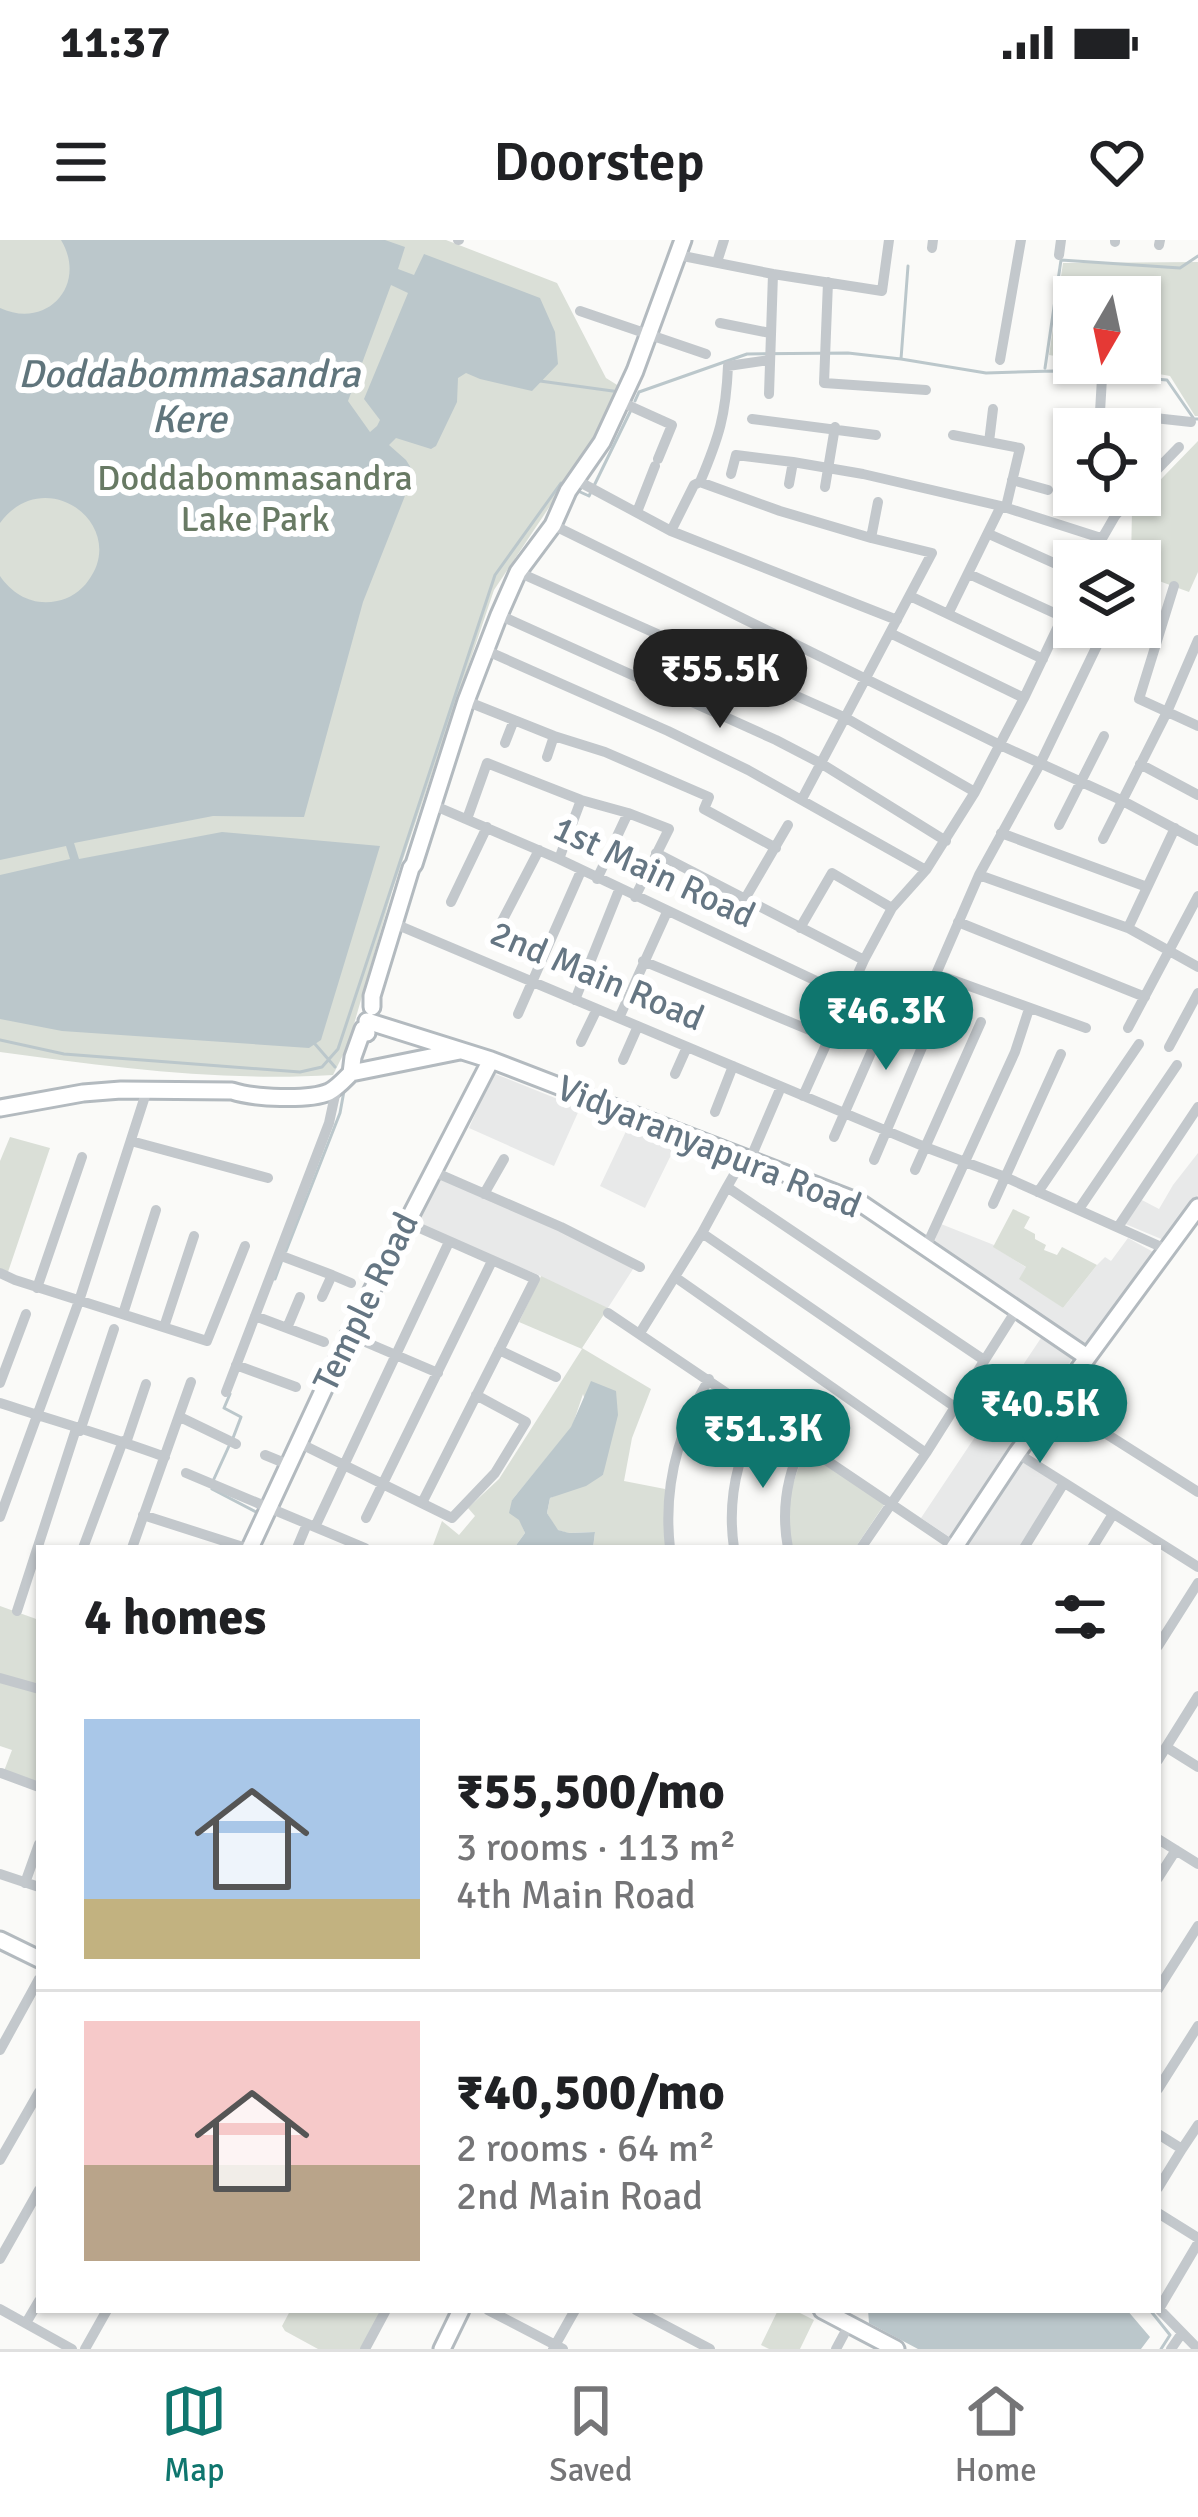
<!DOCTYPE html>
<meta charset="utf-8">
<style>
:root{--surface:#fff;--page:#f2f2f2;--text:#202124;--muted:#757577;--line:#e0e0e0;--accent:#0f766e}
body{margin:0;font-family:Signika,sans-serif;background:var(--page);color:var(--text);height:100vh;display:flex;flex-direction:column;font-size:45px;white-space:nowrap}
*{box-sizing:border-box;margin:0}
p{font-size:39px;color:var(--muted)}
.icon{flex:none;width:66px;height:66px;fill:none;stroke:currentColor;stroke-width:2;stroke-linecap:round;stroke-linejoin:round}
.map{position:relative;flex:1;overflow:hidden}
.side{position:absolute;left:36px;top:1305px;width:1125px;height:768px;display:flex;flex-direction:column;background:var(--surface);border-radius:0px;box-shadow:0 3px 9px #0004}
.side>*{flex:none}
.needle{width:78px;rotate:189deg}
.fabs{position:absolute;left:1053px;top:36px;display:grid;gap:24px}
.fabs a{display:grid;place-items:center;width:108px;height:108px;border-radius:0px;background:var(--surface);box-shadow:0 3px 9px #0004;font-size:60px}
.price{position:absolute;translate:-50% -102px;padding:0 27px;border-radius:42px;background:var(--accent);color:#fff;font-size:39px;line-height:78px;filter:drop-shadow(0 3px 6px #0008)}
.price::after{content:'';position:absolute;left:50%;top:72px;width:36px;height:27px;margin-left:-18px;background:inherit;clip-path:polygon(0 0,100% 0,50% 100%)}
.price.current{background:#222;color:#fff}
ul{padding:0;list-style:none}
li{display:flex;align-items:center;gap:36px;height:300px;padding:0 48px}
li+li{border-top:3px solid var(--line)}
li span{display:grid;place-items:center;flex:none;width:336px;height:240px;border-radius:0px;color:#555}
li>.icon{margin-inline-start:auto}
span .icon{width:144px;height:144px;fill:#fffc;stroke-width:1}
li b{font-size:51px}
h2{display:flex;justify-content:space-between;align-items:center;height:144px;padding:0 48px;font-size:51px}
.status{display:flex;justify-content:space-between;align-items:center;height:84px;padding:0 60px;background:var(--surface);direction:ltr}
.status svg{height:33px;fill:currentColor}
header{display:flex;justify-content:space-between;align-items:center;height:156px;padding:0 48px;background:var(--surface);font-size:54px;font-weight:600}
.menu{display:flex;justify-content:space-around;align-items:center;height:168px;border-top:3px solid var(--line);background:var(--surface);font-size:33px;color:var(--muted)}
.menu a{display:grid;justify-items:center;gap:6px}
.menu .current{color:var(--accent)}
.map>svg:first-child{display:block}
.built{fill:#e8e9e9}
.green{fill:#dadfd7}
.water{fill:#bbc7cb;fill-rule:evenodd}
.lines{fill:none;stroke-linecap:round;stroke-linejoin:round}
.stream{stroke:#bbc7cb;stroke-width:3}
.secondary-casing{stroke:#b3babf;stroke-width:21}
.street{stroke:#c3c8cc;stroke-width:10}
.secondary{stroke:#fff;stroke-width:15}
.labels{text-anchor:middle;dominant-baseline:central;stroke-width:12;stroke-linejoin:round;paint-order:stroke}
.park-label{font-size:36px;fill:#687a64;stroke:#fff}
.street-label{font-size:36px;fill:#657683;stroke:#fff}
.water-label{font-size:39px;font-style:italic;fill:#60757c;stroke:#fff}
</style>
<div class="status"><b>11:37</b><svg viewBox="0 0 49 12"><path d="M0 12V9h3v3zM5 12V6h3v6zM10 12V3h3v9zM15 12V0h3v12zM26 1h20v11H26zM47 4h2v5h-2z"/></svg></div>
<header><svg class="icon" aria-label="menu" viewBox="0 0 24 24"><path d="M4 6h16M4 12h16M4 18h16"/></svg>Doorstep<svg class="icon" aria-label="heart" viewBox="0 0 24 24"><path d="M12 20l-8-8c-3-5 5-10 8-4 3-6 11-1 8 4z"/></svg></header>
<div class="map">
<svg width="1198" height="2109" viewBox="0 0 1198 2109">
<rect width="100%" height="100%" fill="#fafaf8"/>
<path class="built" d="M493 833 580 868 554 926 469 888Z
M628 887 675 907 645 968 600 946Z
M1198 913V955L1166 1001 1123 983 1140 959 1159 969 1173 945Z
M435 934 635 1026 582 1108 541 1036 410 981Z
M941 984 994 1005V1007L1027 1028 1020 1038 1063 1068 1097 1025 1105 1017 1111 1021 1128 998 1155 1013 1088 1109 933 1005Z
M1043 1095 1074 1116 951 1298 921 1278Z
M1022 1219 1061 1244 1021 1308H965Z"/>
<path class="green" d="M0 0H446L557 43 606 138 622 148 584 215 494 350 392 652 348 805 333 835C222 842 110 827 0 812Z
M1198 22V176H1195L1170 136 1097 123H1140V57H1074V119L1049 115 1063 23Z
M1198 201V332L1189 352 1140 334V321H1131L1132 269Z
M10 897 50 908 8 1032 0 1030V921Z
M1013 969 1030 977 1024 988 1035 994V999L1046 1005 1044 1010 1057 1015 1062 1007 1097 1025 1063 1068 1019 1039 1026 1027 993 1007Z
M541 1036 608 1068 582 1108 651 1149 632 1198 624 1241 665 1249V1308H593L595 1292 568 1293 557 1290 547 1273 550 1258 603 1235 605 1218 583 1154 572 1187 512 1260 525 1293 514 1308H432L442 1281 459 1295 475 1276 468 1268 499 1239 582 1109 519 1082Z
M805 1208 886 1262 855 1308H791L788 1259Z
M0 1366 39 1380V1542L4 1531 12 1510 0 1506Z
M310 2070H383L361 2109H318L285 2091 282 2086 290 2071 308 2072Z
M778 2070H794L814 2080 800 2109H769L761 2105Z"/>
<path class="water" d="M61 0H385L405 7 398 29 414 35 424 14 540 58 555 92 558 124 532 151 480 139 466 133 458 138 457 162 436 206 431 209 396 198 389 205 406 220 414 233 363 362 304 577 213 576 74 603 79 619 222 592 380 606 321 800 309 808 62 791 0 779V635L70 619 66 606 0 620V336C13 355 33 366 57 361 69 359 81 351 88 341 130 285 45 222 0 283V68C47 90 88 45 61 0ZM391 45 408 53 364 159 380 180 377 186 370 192 348 161Z
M591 1141 616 1151 618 1175 603 1235 586 1246 550 1258 547 1273 558 1290 569 1293 595 1292 593 1308H514L525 1293 519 1280 509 1273 512 1260 571 1187Z
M868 2070H1127L1150 2097 1141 2109H918L869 2083Z"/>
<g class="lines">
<path class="stream" d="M901 119 908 26
M1045 128 1061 20 1180 28 1198 16
M1107 135 1167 140 1194 179H1198
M540 141 620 152
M635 161 639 152 747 114 848 113 901 119 986 133 1054 131 1097 134
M578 251 589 256 631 170
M0 800 64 814 300 832 322 827 338 809 495 335 561 243 563 245
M315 804 335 827
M286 1011 340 873 344 851
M275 1039 282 1020
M230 1154 224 1168 241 1177 233 1198
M213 1241 229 1206
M212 1249 256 1272
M1150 2070 1170 2095 1161 2109"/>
<defs>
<path id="secondary" d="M372 767V756L411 628 414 624 466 461 499 375 518 332 553 285 568 251 602 202 635 131 683 0
M367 781 491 820 859 962 1087 1117
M351 833 460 811
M0 868 83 853 121 850 232 851C253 858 308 861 329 852 337 848 344 840 351 833L353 817 363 789 367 793
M250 1308 349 1095 491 820
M954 1308 1017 1213 1198 967
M0 1700 39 1719
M822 2070 896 2109
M442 2109 461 2070"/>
</defs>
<use href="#secondary" class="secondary-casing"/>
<path class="street" d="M458 0H459
M1115 2V0
M1159 5 1160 0
M932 8 933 0
M678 15 773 34 882 51 889 0
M1059 15 1061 0
M717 22 724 0
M828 42 824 143 926 150
M580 71 706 114
M720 83 770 93
M1000 120 1021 0
M769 154 773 34
M621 162 672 185 658 219
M1100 172 1191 182
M752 179 876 195
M1099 189 1102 138
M953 195 1020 208 1006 267
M989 202 993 169
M1140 224 1149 225
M731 234 736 215 793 222
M576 240 671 291 897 380
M1012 240 1048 250
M700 242 780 271 871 298
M789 244 793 222 863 234 1001 266 1101 298
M825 247 835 187
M1140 247 1179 207
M1094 255V262L1123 266
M637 272 655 226
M553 285 1000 505 1121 560 1198 601
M671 291 694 245 700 242C719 197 726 175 728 126L769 120
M989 294 1074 332
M1089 321 1115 276 1133 255
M518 332 846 478 975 552
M969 334 1063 377
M1174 346 1139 459 1198 486
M910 356 1043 419
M948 374 1001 266
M499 375 776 500 822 524 946 601
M890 393 1024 458
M485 410 668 491 748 530 926 630
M466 461 554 496 605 512 709 557 704 569 776 608
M505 503 514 480
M547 517 554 496
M1140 524 1198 555
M802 559 932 313 871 298 878 262
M433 565 559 619 848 756
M467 579 487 523 581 560 628 573 669 589 635 657
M1059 585 1104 496
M1001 593 1147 647
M1103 599 1167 472 1198 400
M656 613 864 720
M559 619 581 560
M979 635 1128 688 1198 727
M597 639 628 573
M746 657 788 585
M451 662 487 587
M958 682 1145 757
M501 683 539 610
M400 686 925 907 1005 937 1168 1010
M800 688 832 633 892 668
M1128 688 1175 588
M643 721 831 799
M575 760 619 650
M518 774 581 631
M619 778 667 672
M1086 788 936 734 979 635 1040 524 1106 387
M1128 788 1198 656
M581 802 597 769
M1169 807 1198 753
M623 820 638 786
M675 834 687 807
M803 856 864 720 892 668 926 630 975 552 1024 458 1074 353
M715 872 733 826
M834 897 898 751
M131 901 268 938
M743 919 727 947 984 1120
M874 920 940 765
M749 922 781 847
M915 930 981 782
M432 931 561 987 640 1027
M1038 952 1139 804
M484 954 504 919
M993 964 1061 814
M1079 969 1177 825
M406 982 535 1039 422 1263
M1118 987 1198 867
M702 993 727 947
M926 1007 1015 812 1029 769
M279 1015 332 1035 322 1057
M0 1033 15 1040 207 1101 245 1006
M332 1035 351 1043
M675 1037 926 1213
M37 1048 82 917
M608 1073 955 1307
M123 1074 156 970
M255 1076 324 1102
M164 1087 194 996
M287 1088 300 1057
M640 1093 702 993 955 1167
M349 1095 438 1133
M499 1110 556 1137
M236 1125 296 1147
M0 1143 26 1074
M226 1152 329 883 337 846
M1056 1162 1198 1252
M0 1163C55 1181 111 1197 165 1217
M180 1177 236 1204
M80 1191 114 1089
M297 1202 452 1278 495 1233 526 1182 476 1155
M126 1203 146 1144
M1017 1213 1198 1327
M265 1215 287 1224
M186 1233 365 1308
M143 1275 246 1308
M0 1277 79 1061 147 850
M366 1278 492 1021
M315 1287 449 1002
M83 1308 123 1201
M132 1308 191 1142
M297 1308 307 1284
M670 1308C663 1247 678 1191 709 1139
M734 1308C727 1261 737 1216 760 1174
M788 1308C781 1271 786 1237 803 1203
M861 1308 926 1213 1017 1069
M1024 1308 1064 1243
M1092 1308 1113 1274
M17 1371 76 1189
M1158 1406 1198 1343
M0 1438 39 1449
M1166 1507 1198 1527
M1158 1520 1198 1456
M1 1533 39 1547
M1158 1599 1198 1624
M0 1634 39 1647
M1158 1638 1176 1610
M25 1643 39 1604
M1158 1749 1198 1686
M0 1810 39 1739
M1158 1849 1198 1786
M1158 1894 1182 1909 1158 1948
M1182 1909 1198 1885
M0 1920 39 1852
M1158 1973 1198 1998
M1198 2003 1159 2069 1198 2109
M0 2019 39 1950
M0 2069 72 2109
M488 2070 563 2109
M636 2070 710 2109
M26 2083 39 2061
M85 2109 107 2070
M365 2109 386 2070
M553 2109 575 2070
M836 2109 850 2083
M1171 2109 1182 2093"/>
<use href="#secondary" class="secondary"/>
</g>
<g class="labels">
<g class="park-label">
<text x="255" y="238">Doddabommasandra<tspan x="255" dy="41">Lake Park</tspan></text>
</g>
<g class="street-label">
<text transform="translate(654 632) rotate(25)">1st Main Road</text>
<text transform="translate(597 736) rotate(23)">2nd Main Road</text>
<text transform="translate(709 907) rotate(22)">Vidyaranyapura Road</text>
<text transform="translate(366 1062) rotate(-64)">Temple Road</text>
</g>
<g class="water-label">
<text x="189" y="134">Doddabommasandra<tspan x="189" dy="45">Kere</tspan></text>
</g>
</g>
</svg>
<div class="fabs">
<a><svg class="needle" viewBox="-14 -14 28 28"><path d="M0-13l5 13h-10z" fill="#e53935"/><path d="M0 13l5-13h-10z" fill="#757577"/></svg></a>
<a><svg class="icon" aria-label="locate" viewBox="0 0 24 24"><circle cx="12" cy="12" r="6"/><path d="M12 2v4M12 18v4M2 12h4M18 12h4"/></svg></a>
<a><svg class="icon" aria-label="layers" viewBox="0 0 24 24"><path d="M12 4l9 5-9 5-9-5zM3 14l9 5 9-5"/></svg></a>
</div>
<b class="price current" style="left:720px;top:491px">₹55.5K</b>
<b class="price" style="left:886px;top:833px">₹46.3K</b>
<b class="price" style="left:1040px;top:1226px">₹40.5K</b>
<b class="price" style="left:763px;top:1251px">₹51.3K</b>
<section class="side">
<h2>4 homes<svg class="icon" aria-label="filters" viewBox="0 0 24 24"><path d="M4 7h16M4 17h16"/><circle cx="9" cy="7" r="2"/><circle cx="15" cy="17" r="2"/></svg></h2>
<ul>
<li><span style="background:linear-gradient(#a9c7e8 75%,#c2b280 0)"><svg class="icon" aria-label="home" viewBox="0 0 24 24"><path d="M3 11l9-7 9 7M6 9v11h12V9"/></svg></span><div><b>₹55,500/mo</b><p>3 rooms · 113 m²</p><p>4th Main Road</p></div></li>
<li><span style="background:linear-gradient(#f6c9c9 60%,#b9a48a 0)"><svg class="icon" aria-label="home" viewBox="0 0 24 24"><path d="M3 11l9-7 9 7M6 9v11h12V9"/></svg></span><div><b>₹40,500/mo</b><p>2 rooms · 64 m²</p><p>2nd Main Road</p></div></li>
</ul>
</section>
</div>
<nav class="menu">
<a class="current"><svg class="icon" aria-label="map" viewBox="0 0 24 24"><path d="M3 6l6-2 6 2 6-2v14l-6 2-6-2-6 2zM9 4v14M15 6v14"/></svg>Map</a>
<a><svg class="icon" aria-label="saved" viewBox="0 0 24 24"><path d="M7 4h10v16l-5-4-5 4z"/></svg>Saved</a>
<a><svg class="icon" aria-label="home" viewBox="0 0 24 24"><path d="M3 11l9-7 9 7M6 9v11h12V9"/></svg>Home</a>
</nav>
